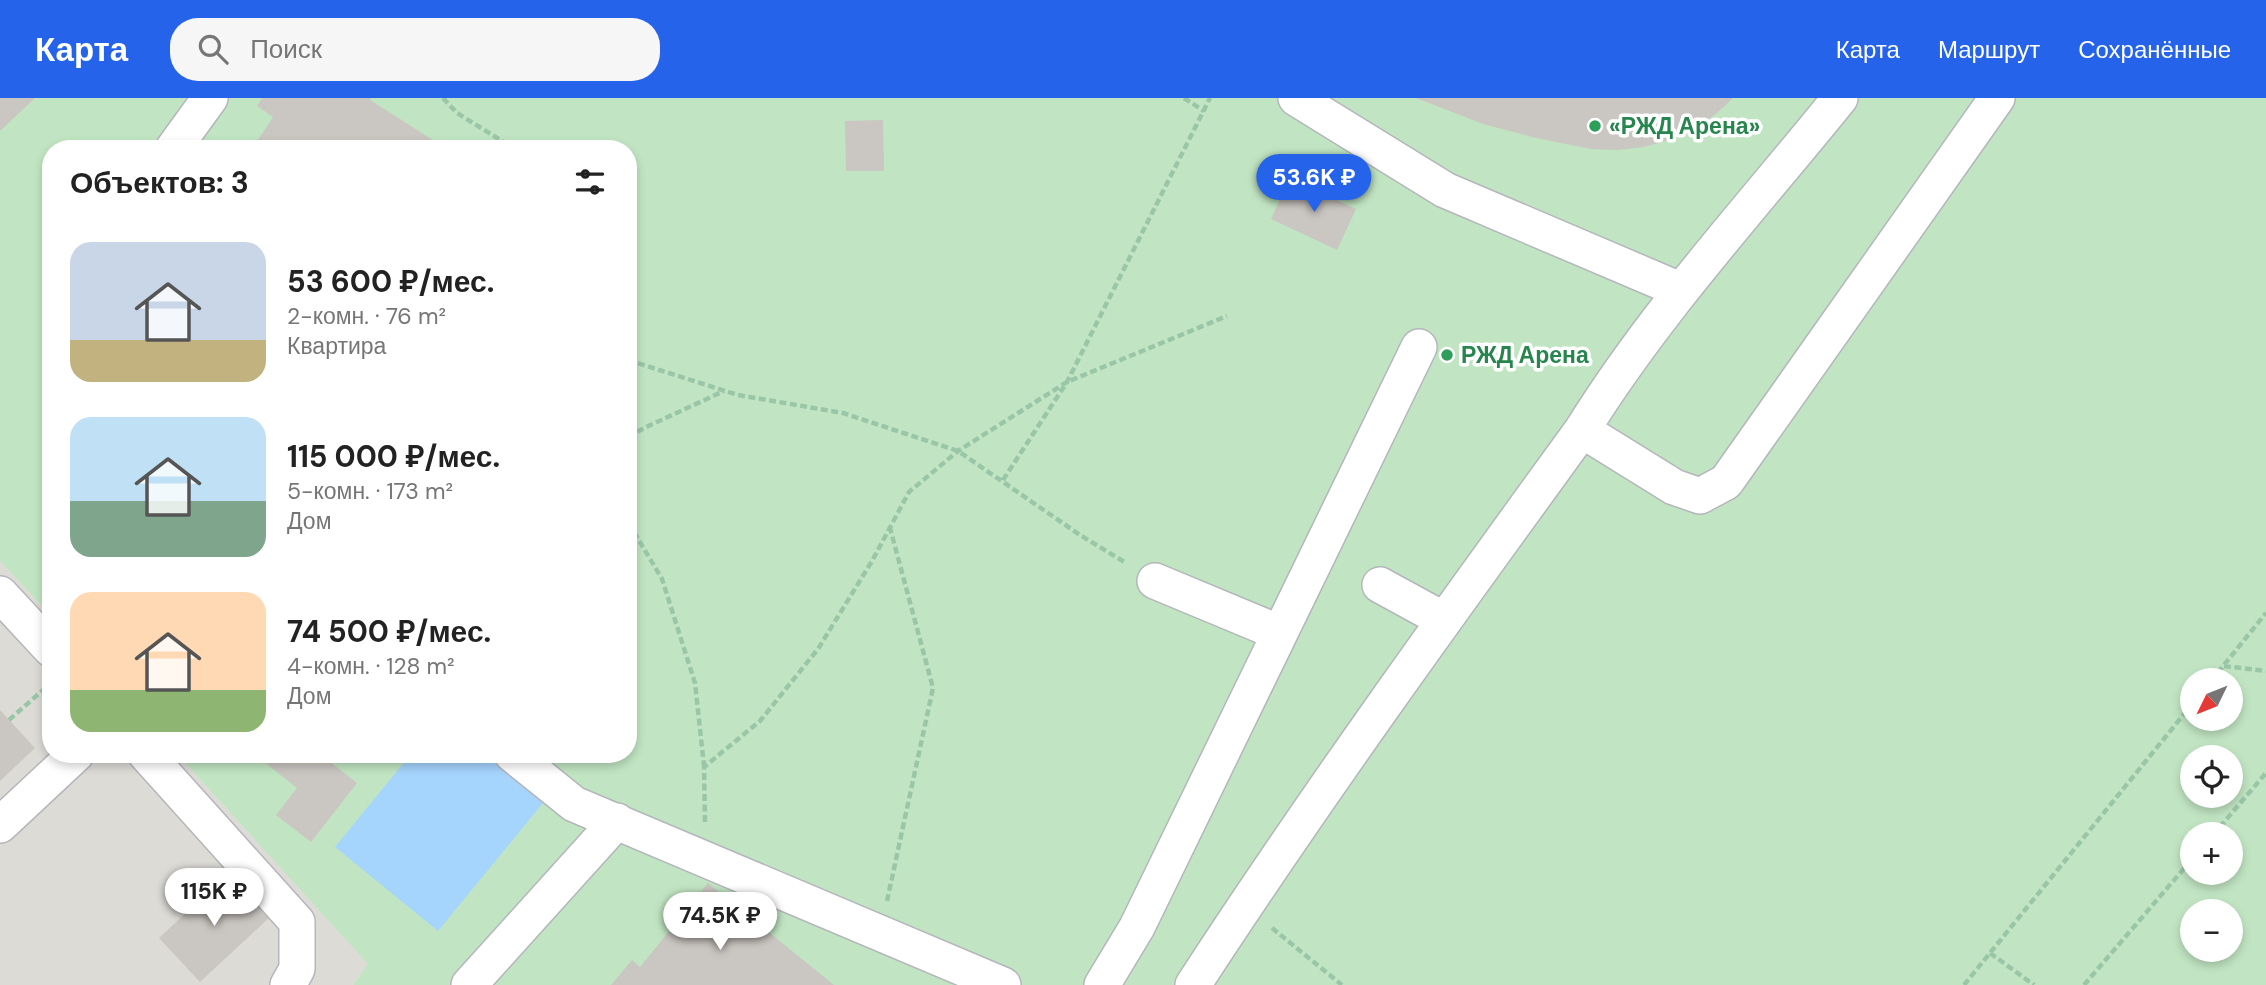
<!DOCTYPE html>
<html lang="ru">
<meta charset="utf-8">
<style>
:root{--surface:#fff;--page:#f6f6f6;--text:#222;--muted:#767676;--accent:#2563eb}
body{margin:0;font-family:"DM Sans",sans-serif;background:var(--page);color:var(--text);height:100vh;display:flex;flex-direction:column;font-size:26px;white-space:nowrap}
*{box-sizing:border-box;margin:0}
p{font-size:23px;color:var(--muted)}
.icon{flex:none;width:38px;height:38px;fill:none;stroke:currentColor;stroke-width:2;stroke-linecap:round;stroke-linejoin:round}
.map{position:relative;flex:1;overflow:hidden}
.sheet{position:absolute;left:42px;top:42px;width:595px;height:623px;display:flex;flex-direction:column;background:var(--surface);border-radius:28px;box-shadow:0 4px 10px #0003}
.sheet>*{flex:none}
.needle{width:46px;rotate:227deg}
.buttons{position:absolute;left:2180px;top:570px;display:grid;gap:14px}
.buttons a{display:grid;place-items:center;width:63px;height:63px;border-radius:50%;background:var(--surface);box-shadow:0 4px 10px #0003;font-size:35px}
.price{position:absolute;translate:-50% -60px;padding:0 16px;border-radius:24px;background:#fff;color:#222;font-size:23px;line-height:46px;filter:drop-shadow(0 2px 4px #0008)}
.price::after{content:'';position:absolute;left:50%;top:42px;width:21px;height:16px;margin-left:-10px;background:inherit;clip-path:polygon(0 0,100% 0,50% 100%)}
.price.selected{background:var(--accent);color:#fff}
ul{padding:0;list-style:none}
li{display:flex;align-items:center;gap:21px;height:175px;padding:0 28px}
li span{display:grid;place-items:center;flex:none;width:196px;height:140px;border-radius:21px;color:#555}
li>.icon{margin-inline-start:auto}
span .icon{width:84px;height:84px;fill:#fffc;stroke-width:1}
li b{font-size:30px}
h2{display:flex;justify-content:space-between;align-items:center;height:84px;padding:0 28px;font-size:30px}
header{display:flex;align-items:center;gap:42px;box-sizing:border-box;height:98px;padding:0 35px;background:var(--accent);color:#fff}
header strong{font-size:33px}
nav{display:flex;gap:38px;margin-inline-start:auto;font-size:24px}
.search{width:490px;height:63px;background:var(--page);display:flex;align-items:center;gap:18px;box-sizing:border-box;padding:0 24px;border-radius:28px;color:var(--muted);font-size:26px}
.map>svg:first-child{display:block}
.industrial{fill:#dddbd6}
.green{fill:#c1e5c2;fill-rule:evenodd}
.water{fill:#a5d4fd}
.building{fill:#cac6c1}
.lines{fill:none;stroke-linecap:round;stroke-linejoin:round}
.minor-casing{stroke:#b4b6bb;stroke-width:38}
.path{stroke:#9ac6a8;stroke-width:4.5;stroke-dasharray:7 3.5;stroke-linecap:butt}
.minor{stroke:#fff;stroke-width:35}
.leisure-dot{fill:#2e9e5b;stroke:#fff;stroke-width:2.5}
.labels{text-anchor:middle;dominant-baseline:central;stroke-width:7;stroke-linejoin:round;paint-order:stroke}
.leisure-label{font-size:23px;font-weight:bold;fill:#27864d;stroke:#fff;text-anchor:start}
</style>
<header>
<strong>Карта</strong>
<div class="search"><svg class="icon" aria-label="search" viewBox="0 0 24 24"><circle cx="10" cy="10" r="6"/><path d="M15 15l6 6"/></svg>Поиск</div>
<nav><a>Карта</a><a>Маршрут</a><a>Сохранённые</a></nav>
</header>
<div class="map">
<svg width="2266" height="887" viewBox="0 0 2266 887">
<rect width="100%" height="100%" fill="#eeece4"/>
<path class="industrial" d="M0 463 51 518V656H177L369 866 353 887H0Z"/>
<path class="green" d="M0 0H2266V887H353L368 866 177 656H628V51H51V518L0 463ZM2193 583H2231V621H2193ZM2193 660H2231V698H2193ZM2193 737H2231V775H2193ZM2193 814H2231V852H2193Z"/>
<path class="water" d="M411 656H483L543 705 438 833 335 749Z"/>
<path class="building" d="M0 0H35L0 33Z
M262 0H371L370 2 447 51H264L256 45 273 19 257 8Z
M1416 0H1733L1716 16 1693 31 1669 42 1644 49 1618 52 1591 51 1536 40 1483 26Z
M883 22 884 73H846L845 23Z
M1290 80 1356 111 1337 152 1271 121Z
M0 612 35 650 0 683Z
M254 656H320L357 685 311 744 276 717 297 690Z
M229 775 270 819 200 884 159 840Z
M708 785 834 887H611L632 862 640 869Z"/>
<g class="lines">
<defs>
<path id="minor" d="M1296 0 1445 92 1680 192
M173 51 210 0
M1582 332 1674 389 1700 398 1726 384 1997 0
M1155 483 1280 535
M1380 487 1444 522
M0 496 51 551
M146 656 297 824V871L288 887
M512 656 574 706 1003 887
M0 727 76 656
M469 887 617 723
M1102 887 1137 829 1419 249
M1193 887C1316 698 1449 515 1582 332 1656 213 1752 109 1840 0"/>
</defs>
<use href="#minor" class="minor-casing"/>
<path class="path" d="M443 0 457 15 515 51
M1184 0 1204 13
M628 262 738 297 843 315 958 353 1080 437 1126 465
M628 339 644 330 724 293
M1003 382 1067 284 1210 0
M628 414 634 434 662 481 695 585 704 668
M2224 568 2266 573
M2211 583 2266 515
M9 622 51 585
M705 724 704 669 760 623 818 551 872 463 909 394 958 353 1067 284 1227 218
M2213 737 2266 675
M887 803 933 590 890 430
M1272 830 1342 887
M1990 855 2034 887
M1964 887 2193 605
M2084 887 2193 760"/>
<use href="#minor" class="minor"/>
</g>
<g class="leisure-dot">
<circle cx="1595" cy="28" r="7"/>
<circle cx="1447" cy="257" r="7"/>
</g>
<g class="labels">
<g class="leisure-label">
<text x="1609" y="28">«РЖД Арена»</text>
<text x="1461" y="257">РЖД Арена</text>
</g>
</g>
</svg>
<div class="buttons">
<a><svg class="needle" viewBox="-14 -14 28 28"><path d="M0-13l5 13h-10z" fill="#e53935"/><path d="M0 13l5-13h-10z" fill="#767676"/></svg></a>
<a><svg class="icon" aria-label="locate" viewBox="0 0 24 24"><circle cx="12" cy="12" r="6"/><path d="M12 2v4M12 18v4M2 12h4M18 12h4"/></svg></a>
<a>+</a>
<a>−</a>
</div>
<b class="price selected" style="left:1314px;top:116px">53.6K ₽</b>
<b class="price" style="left:214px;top:830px">115K ₽</b>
<b class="price" style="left:720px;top:854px">74.5K ₽</b>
<section class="sheet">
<h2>Объектов: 3<svg class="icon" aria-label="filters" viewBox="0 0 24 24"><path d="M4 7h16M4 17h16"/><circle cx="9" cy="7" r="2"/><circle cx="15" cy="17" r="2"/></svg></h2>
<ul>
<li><span style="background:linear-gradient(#c9d6e8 70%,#c2b280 0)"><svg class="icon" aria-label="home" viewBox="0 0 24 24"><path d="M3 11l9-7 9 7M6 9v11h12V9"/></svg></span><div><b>53 600 ₽/мес.</b><p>2-комн. · 76 m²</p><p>Квартира</p></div></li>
<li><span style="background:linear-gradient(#bfe0f5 60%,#7fa58c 0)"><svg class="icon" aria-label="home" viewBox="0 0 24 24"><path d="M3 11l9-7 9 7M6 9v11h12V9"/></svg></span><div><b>115 000 ₽/мес.</b><p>5-комн. · 173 m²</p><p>Дом</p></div></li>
<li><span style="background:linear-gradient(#ffd9b3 70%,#8fb573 0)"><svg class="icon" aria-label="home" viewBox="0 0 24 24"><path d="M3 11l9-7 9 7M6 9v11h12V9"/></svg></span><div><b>74 500 ₽/мес.</b><p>4-комн. · 128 m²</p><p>Дом</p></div></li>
</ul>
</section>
</div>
